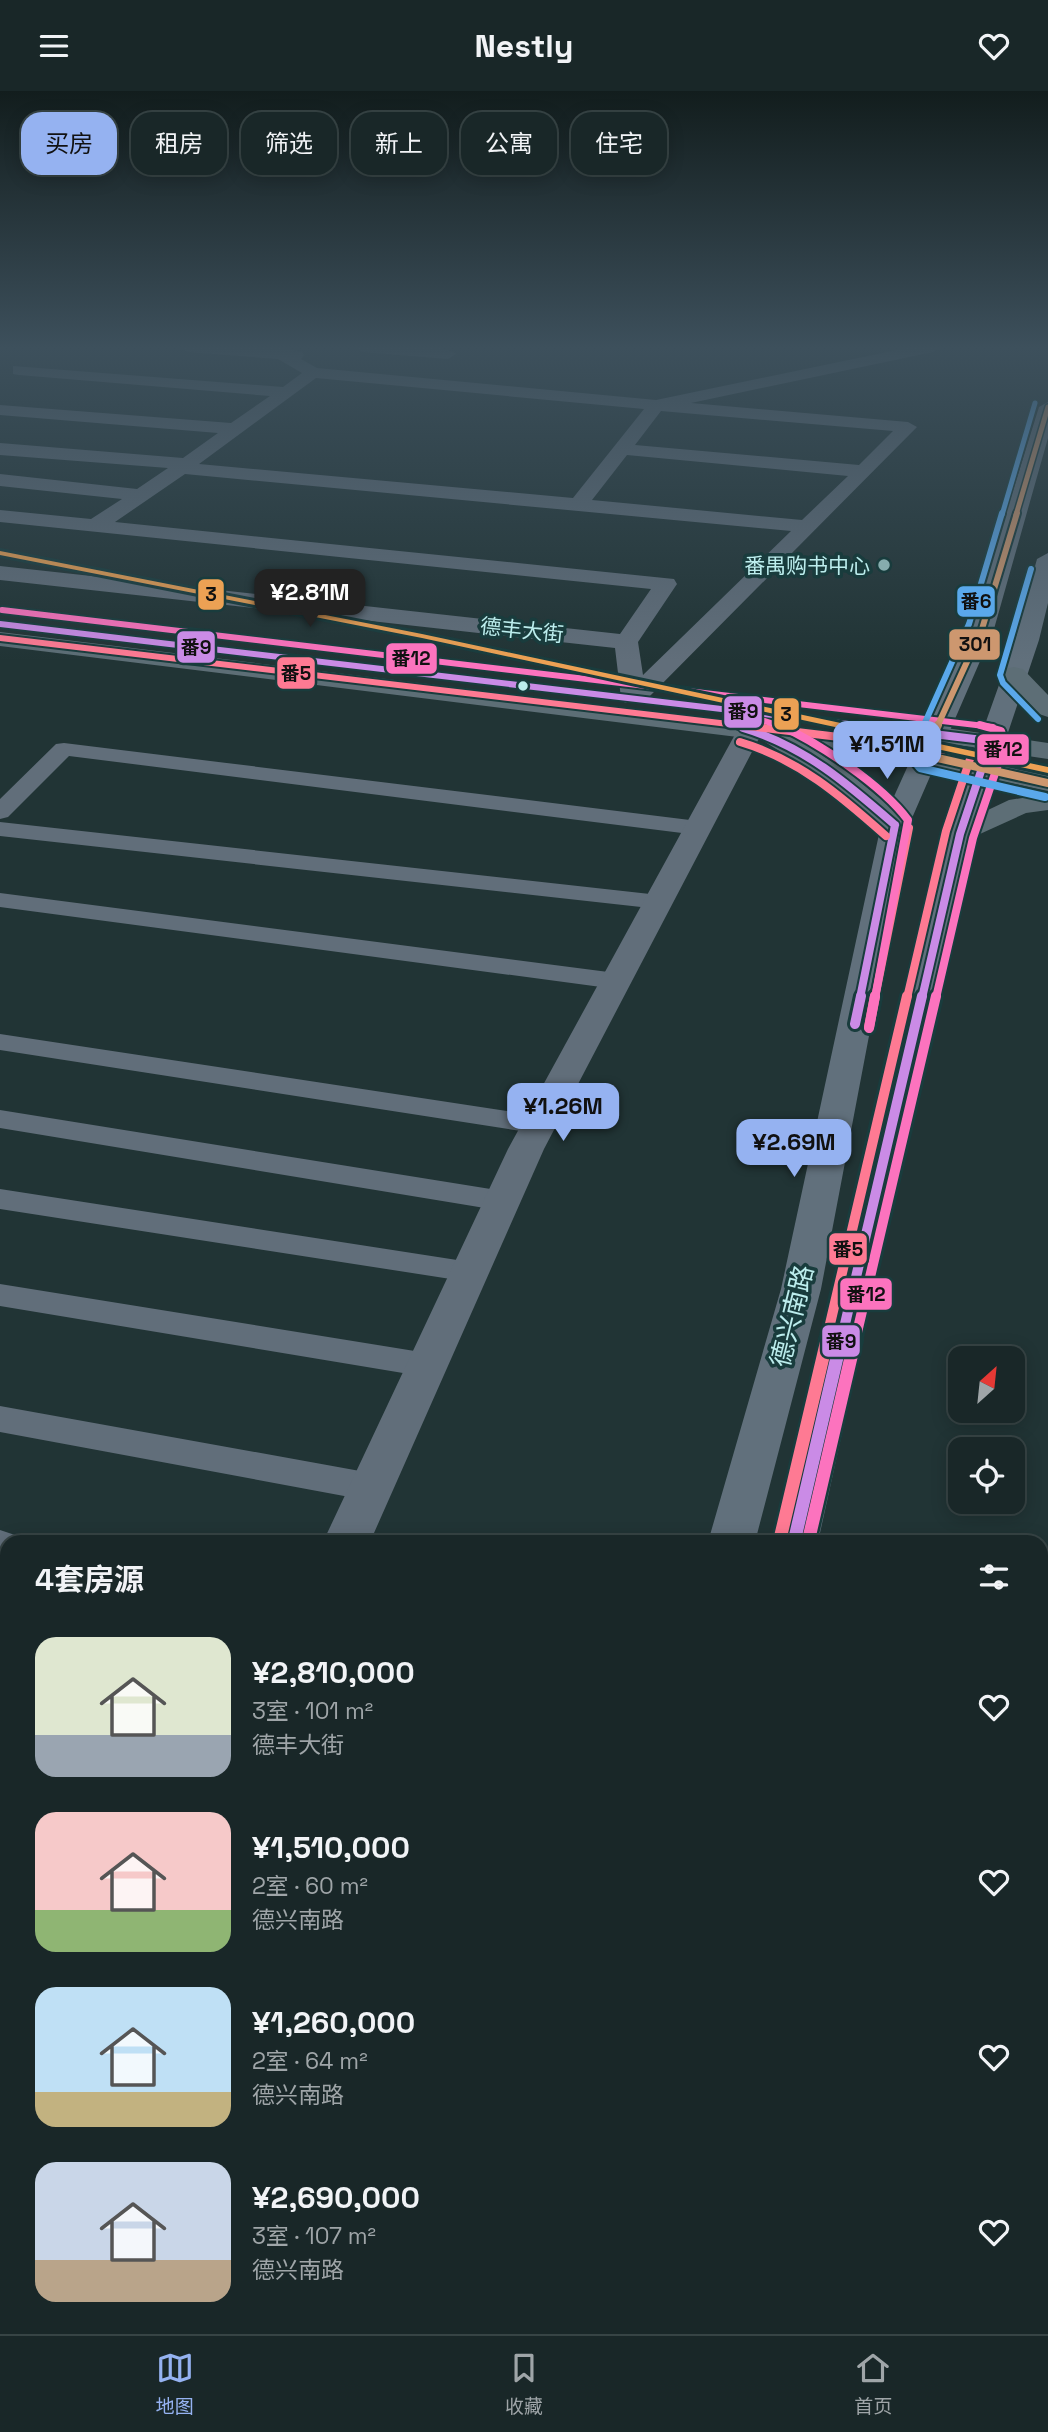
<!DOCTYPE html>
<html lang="zh">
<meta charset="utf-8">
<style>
:root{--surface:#192728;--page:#222f30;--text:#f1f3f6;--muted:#9fa5a8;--line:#374445;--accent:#95b2f1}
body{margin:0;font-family:"Space Grotesk","Noto Sans SC",sans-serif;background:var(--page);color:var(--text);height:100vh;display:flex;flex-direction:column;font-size:26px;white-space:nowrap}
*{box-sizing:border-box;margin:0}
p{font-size:23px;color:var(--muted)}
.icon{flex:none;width:38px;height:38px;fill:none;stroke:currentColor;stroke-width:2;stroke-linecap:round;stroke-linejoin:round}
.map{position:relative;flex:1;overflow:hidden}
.drawer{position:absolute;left:0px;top:1444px;width:1048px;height:800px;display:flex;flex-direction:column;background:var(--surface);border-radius:21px 21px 0 0;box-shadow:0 4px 18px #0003,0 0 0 2px var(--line)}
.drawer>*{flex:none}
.top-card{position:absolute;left:21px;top:21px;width:1006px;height:63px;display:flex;gap:14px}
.needle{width:46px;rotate:27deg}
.tools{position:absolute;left:948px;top:1255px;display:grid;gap:14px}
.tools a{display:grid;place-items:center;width:77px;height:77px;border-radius:14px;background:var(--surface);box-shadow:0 4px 18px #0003,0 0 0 2px var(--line);font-size:35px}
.price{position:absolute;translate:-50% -60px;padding:0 16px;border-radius:14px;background:var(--accent);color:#111;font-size:23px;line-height:46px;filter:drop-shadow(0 2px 4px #0008)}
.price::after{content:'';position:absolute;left:50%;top:42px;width:21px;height:16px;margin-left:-10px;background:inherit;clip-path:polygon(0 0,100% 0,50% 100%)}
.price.selected{background:#222;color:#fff}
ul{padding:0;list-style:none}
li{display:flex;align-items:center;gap:21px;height:175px;padding:0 35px}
li span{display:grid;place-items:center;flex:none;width:196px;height:140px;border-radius:21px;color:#555}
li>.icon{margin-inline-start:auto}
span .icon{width:84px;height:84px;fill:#fffc;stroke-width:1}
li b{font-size:30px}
h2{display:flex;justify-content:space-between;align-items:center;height:84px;padding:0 35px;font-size:30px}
.chip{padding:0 24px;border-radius:21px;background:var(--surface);box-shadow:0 4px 18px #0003,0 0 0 2px var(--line);font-size:24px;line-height:63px}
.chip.selected{background:var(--accent);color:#111}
header{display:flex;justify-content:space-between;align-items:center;height:91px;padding:0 35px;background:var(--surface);font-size:32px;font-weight:600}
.tabs{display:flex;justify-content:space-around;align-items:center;height:98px;border-top:2px solid var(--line);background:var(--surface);font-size:19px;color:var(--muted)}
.tabs a{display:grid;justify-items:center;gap:4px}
.tabs .selected{color:var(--accent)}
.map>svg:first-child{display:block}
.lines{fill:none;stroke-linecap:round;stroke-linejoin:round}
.lane{fill:#616e7a;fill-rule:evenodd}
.street{fill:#616e7a;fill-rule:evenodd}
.secondary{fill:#61707c;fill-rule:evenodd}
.primary{fill:#5d6e76;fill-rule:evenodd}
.bus-1-far3-casing{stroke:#193c3d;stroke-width:10}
.bus-1-far2-casing{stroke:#193c3d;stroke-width:12}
.bus-1-far1-casing{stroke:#193c3d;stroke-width:16}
.bus-1-casing{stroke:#193c3d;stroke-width:18}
.bus-2-far3-casing{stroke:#193c3d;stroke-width:10}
.bus-2-far2-casing{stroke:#193c3d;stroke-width:12}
.bus-2-far1-casing{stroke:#193c3d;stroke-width:16}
.bus-2-casing{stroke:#193c3d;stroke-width:18}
.bus-3-far3-casing{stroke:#193c3d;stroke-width:10}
.bus-3-far2-casing{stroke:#193c3d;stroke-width:12}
.bus-3-far1-casing{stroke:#193c3d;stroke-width:16}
.bus-3-casing{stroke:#193c3d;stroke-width:18}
.bus-4-far2-casing{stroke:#193c3d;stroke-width:8}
.bus-4-far1-casing{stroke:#193c3d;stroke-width:10}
.bus-4-casing{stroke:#193c3d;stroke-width:12}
.bus-5-far2-casing{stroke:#193c3d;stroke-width:8}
.bus-5-far1-casing{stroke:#193c3d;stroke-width:10}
.bus-5-casing{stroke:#193c3d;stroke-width:12}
.bus-1-far3{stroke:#ca8be6;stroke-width:6}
.bus-1-far2{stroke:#ca8be6;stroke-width:8}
.bus-1-far1{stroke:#ca8be6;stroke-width:10}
.bus-1{stroke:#ca8be6;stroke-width:13}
.bus-2-far3{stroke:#fe7a93;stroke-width:6}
.bus-2-far2{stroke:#fe7a93;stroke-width:8}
.bus-2-far1{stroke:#fe7a93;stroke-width:10}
.bus-2{stroke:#fe7a93;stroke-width:13}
.bus-3-far3{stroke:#fc73be;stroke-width:6}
.bus-3-far2{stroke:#fc73be;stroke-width:8}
.bus-3-far1{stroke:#fc73be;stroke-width:10}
.bus-3{stroke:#fc73be;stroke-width:13}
.bus-4-far2{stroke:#cd976f;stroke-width:5}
.bus-4-far1{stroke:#cd976f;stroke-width:6}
.bus-4{stroke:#cd976f;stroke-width:8}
.bus-5-far2{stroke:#5aa8eb;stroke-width:5}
.bus-5-far1{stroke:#5aa8eb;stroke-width:6}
.bus-5{stroke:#5aa8eb;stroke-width:8}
.metro-1-casing{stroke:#193c3d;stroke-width:6}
.metro-1{fill:#eca154;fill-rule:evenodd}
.poi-dot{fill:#86acad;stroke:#193c3d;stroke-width:2.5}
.bus-dot{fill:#bceded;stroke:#193c3d;stroke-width:2.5}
.labels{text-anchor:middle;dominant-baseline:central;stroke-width:7;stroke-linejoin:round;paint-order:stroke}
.far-poi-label{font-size:21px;fill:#bceded;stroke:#193c3d;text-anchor:end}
.far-street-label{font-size:21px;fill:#bceded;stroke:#193c3d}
.street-label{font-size:26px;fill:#bceded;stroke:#193c3d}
.line-badge{stroke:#193c3d;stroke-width:2.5}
.pale-badge-label{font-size:19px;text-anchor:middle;font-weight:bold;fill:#111}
</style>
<header><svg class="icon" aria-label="menu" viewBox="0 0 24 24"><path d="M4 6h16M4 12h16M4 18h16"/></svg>Nestly<svg class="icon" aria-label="heart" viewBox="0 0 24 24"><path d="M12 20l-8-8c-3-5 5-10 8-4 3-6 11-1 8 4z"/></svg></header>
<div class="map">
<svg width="1048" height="2243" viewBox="0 0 1048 2243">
<rect width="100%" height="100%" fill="#213435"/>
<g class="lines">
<path class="lane" d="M64 652 698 730 706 732 710 737 706 742 698 744 69 665 8 726 0 728V708L56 653Z
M0 731 659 804 668 806 671 811 668 816 659 818 0 745Z
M0 802 616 882 625 884 629 890 625 896 616 898 0 816Z
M0 943 540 1025 550 1028 555 1034 550 1040 540 1043 0 959Z
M0 1019 503 1100 514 1103 519 1110 514 1117 503 1120 0 1037Z
M0 1098 470 1171 482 1174 486 1181 482 1188 470 1191 0 1118Z
M0 1193 427 1262 439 1266 444 1274 439 1282 427 1286 0 1215Z
M0 1315 371 1382 384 1386 390 1396 384 1406 371 1410 0 1341Z
M0 1439 21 1446 23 1451H7V1471L0 1469Z
M0 1584 7 1586V1620L0 1618Z
M0 1736 7 1737V1777L0 1776Z"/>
<path class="street" d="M179 256H282L302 261 304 264 301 268 317 277 656 309 911 256H941L933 261 691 312 908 331 917 336 643 612H625L621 607 615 557 0 489V475L620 543 651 498 0 431V419L91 428 122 408 0 395V383L137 398 168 377 0 364V352L183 367 218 342 0 324V314L231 332 270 305 19 284 13 283V275L283 296 302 282 278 268 187 261ZM316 287 644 318 573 407 199 373ZM661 320 893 340 859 374 635 354ZM627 364 848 385 802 429 592 409ZM185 383 791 440 643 584 638 551 677 493 674 488 115 431Z
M354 256C374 255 443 251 456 263L448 268 362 261Z
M751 630 760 633 764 638 544 1058 370 1451H323L508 1058 738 638 742 633Z
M7 2146V2223L0 2226V2149Z"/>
<path class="secondary" d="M1048 311V347L994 538 909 734 821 1198 755 1451H708L781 1198 881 734 970 538 1039 316Z
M1048 462V512L1039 549 974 743 818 1451H771L946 743 1015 549 1037 468Z
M0 2072 7 2074V2138L0 2136Z
M411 2236H545L543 2243H414Z
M577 2236H645L643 2243H575Z"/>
<path class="primary" d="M0 541 872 647 1048 684V700L872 663 808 655 848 681 905 728 909 734 905 740 895 743 885 740 829 692 762 649 0 555Z
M1014 576 1023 578 1048 604V626L1039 623 1002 583 1005 578Z
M919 633 1048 652V668L910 647 906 641 910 635Z
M1048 703V719L1026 722 960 752 950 749 946 743 950 737 1009 709Z"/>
<defs>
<path id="bus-1-far3" d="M0 533 874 636"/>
<path id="bus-1-far2" d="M859 634 991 650
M743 637C804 655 848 693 895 734
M860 907 895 734
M922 907 960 743 991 650"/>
<path id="bus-1-far1" d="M855 933 861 905
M841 1250 922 905"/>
<path id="bus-1" d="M794 1451 841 1249"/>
<path id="bus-2-far3" d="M0 547 754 636"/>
<path id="bus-2-far2" d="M739 634 972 662 946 740 907 907
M740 651C798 668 841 705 886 745
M875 907 909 737"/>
<path id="bus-2-far1" d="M869 936 875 905
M826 1250 907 905"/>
<path id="bus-2" d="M780 1448 827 1249"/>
<path id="bus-3-far3" d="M2 519 993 636
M743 623 783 636"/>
<path id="bus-3-far2" d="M779 634C819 652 882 694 908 729L875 907
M936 907 973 747 1005 653 1001 640 980 634"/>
<path id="bus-3-far1" d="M869 937 875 905
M855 1250 936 905"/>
<path id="bus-3" d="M808 1451 855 1249"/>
<path id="bus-4-far2" d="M1016 424 1048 316"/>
<path id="bus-4-far1" d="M937 636 982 538 1017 422"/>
<path id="bus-4" d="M938 634 924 664 1048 692"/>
<path id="bus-5-far2" d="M1002 424 1035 312"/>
<path id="bus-5-far1" d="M1031 478 1000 584 1003 592 1038 628
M923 636 969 533 1002 422"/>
<path id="bus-5" d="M924 634 910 665 920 677 1045 706"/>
</defs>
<use href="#bus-1-far3" class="bus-1-far3-casing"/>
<use href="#bus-1-far2" class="bus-1-far2-casing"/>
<use href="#bus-1-far1" class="bus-1-far1-casing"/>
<use href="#bus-1" class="bus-1-casing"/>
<use href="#bus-2-far3" class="bus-2-far3-casing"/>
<use href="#bus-2-far2" class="bus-2-far2-casing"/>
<use href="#bus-2-far1" class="bus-2-far1-casing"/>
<use href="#bus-2" class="bus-2-casing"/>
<use href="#bus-3-far3" class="bus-3-far3-casing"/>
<use href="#bus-3-far2" class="bus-3-far2-casing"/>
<use href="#bus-3-far1" class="bus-3-far1-casing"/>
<use href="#bus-3" class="bus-3-casing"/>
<use href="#bus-4-far2" class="bus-4-far2-casing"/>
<use href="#bus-4-far1" class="bus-4-far1-casing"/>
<use href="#bus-4" class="bus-4-casing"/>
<use href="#bus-5-far2" class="bus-5-far2-casing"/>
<use href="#bus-5-far1" class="bus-5-far1-casing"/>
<use href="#bus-5" class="bus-5-casing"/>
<use href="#bus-1-far3" class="bus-1-far3"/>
<use href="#bus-1-far2" class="bus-1-far2"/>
<use href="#bus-1-far1" class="bus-1-far1"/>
<use href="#bus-1" class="bus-1"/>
<use href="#bus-2-far3" class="bus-2-far3"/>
<use href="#bus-2-far2" class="bus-2-far2"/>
<use href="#bus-2-far1" class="bus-2-far1"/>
<use href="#bus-2" class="bus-2"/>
<use href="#bus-3-far3" class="bus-3-far3"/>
<use href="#bus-3-far2" class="bus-3-far2"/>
<use href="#bus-3-far1" class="bus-3-far1"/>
<use href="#bus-3" class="bus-3"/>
<use href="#bus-4-far2" class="bus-4-far2"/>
<use href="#bus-4-far1" class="bus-4-far1"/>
<use href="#bus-4" class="bus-4"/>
<use href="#bus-5-far2" class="bus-5-far2"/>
<use href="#bus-5-far1" class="bus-5-far1"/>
<use href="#bus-5" class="bus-5"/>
<defs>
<path id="metro-1" d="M0 460 422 543 1048 676V682L422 547 0 464Z"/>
</defs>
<use href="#metro-1" class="metro-1-casing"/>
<use href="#metro-1" class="metro-1"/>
</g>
<linearGradient id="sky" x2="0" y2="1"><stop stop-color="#121d1d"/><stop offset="0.45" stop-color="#3d505c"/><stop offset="1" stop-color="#3d505c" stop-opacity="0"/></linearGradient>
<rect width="1048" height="570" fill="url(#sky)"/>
<circle class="poi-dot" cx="884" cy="474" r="7"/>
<circle class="bus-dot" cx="523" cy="595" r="6"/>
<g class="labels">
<g class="far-poi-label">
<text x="870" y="474">番禺购书中心</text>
</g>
<g class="far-street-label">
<text transform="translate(522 539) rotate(6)">德丰大街</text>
</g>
<g class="street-label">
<text transform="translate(792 1225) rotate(-76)">德兴南路</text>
</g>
</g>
<g class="line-badge">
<rect x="197" y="487" width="28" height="33" rx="7" fill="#eca154"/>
<rect x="956" y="494" width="40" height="33" rx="7" fill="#5aa8eb"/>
<rect x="948" y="537" width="53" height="33" rx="7" fill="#cd976f"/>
<rect x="176" y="539" width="40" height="34" rx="7" fill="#ca8be6"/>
<rect x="385" y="551" width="53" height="33" rx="7" fill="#fc73be"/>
<rect x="276" y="565" width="40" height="34" rx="7" fill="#fe7a93"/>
<rect x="723" y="604" width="40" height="34" rx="7" fill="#ca8be6"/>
<rect x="773" y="606" width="27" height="34" rx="7" fill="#eca154"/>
<rect x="976" y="642" width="54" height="33" rx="7" fill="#fc73be"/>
<rect x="828" y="1141" width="40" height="34" rx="7" fill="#fe7a93"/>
<rect x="839" y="1186" width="54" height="34" rx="7" fill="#fc73be"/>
<rect x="821" y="1233" width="40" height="34" rx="7" fill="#ca8be6"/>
</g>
<g class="pale-badge-label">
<text x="211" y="510">3</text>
<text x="976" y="517">番6</text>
<text x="975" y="560">301</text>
<text x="196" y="563">番9</text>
<text x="411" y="574">番12</text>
<text x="296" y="589">番5</text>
<text x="743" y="627">番9</text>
<text x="786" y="630">3</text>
<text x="1003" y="665">番12</text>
<text x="848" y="1165">番5</text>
<text x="866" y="1210">番12</text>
<text x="841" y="1257">番9</text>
</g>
</svg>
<div class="tools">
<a><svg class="needle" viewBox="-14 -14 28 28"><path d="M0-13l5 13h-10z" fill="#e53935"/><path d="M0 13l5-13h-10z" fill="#9fa5a8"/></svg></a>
<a><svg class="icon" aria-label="locate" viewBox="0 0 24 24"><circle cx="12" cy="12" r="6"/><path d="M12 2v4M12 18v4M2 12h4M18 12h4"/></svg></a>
</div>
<b class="price selected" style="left:310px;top:538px">¥2.81M</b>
<b class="price" style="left:887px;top:690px">¥1.51M</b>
<b class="price" style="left:563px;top:1052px">¥1.26M</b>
<b class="price" style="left:794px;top:1088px">¥2.69M</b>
<div class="top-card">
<a class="chip selected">买房</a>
<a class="chip">租房</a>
<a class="chip">筛选</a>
<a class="chip">新上</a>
<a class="chip">公寓</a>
<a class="chip">住宅</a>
</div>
<section class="drawer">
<h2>4套房源<svg class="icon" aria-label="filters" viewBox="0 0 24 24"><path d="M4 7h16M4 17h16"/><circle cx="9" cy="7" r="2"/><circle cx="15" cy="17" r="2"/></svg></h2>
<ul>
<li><span style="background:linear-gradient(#dfe7d0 70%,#9aa5b1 0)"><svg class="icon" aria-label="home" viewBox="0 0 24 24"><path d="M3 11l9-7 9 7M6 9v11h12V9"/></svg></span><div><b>¥2,810,000</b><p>3室 · 101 m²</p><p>德丰大街</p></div><svg class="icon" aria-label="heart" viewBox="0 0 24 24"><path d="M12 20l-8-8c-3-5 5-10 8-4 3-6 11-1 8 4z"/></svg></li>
<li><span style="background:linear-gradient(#f6c9c9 70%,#8fb573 0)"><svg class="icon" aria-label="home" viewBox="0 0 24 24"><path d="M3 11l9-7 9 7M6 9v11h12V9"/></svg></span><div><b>¥1,510,000</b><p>2室 · 60 m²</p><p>德兴南路</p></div><svg class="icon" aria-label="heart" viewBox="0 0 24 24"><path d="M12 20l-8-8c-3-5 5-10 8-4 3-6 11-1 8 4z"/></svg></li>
<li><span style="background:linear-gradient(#bfe0f5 75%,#c2b280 0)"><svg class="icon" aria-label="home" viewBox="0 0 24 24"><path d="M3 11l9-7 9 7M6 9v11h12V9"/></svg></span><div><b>¥1,260,000</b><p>2室 · 64 m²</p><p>德兴南路</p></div><svg class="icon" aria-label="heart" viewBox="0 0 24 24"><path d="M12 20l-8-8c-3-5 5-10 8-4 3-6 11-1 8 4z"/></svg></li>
<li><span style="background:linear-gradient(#c9d6e8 70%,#b9a48a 0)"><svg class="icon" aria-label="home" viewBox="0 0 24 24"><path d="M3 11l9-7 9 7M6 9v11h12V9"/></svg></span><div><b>¥2,690,000</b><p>3室 · 107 m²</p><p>德兴南路</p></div><svg class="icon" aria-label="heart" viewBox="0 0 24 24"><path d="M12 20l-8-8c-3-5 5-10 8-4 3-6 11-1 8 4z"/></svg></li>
</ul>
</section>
</div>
<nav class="tabs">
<a class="selected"><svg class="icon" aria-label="map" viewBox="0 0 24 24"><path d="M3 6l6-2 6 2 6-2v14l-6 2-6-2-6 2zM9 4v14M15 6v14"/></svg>地图</a>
<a><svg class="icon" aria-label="saved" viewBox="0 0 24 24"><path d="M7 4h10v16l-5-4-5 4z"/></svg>收藏</a>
<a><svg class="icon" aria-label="home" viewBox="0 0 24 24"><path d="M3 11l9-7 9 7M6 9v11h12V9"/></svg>首页</a>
</nav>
